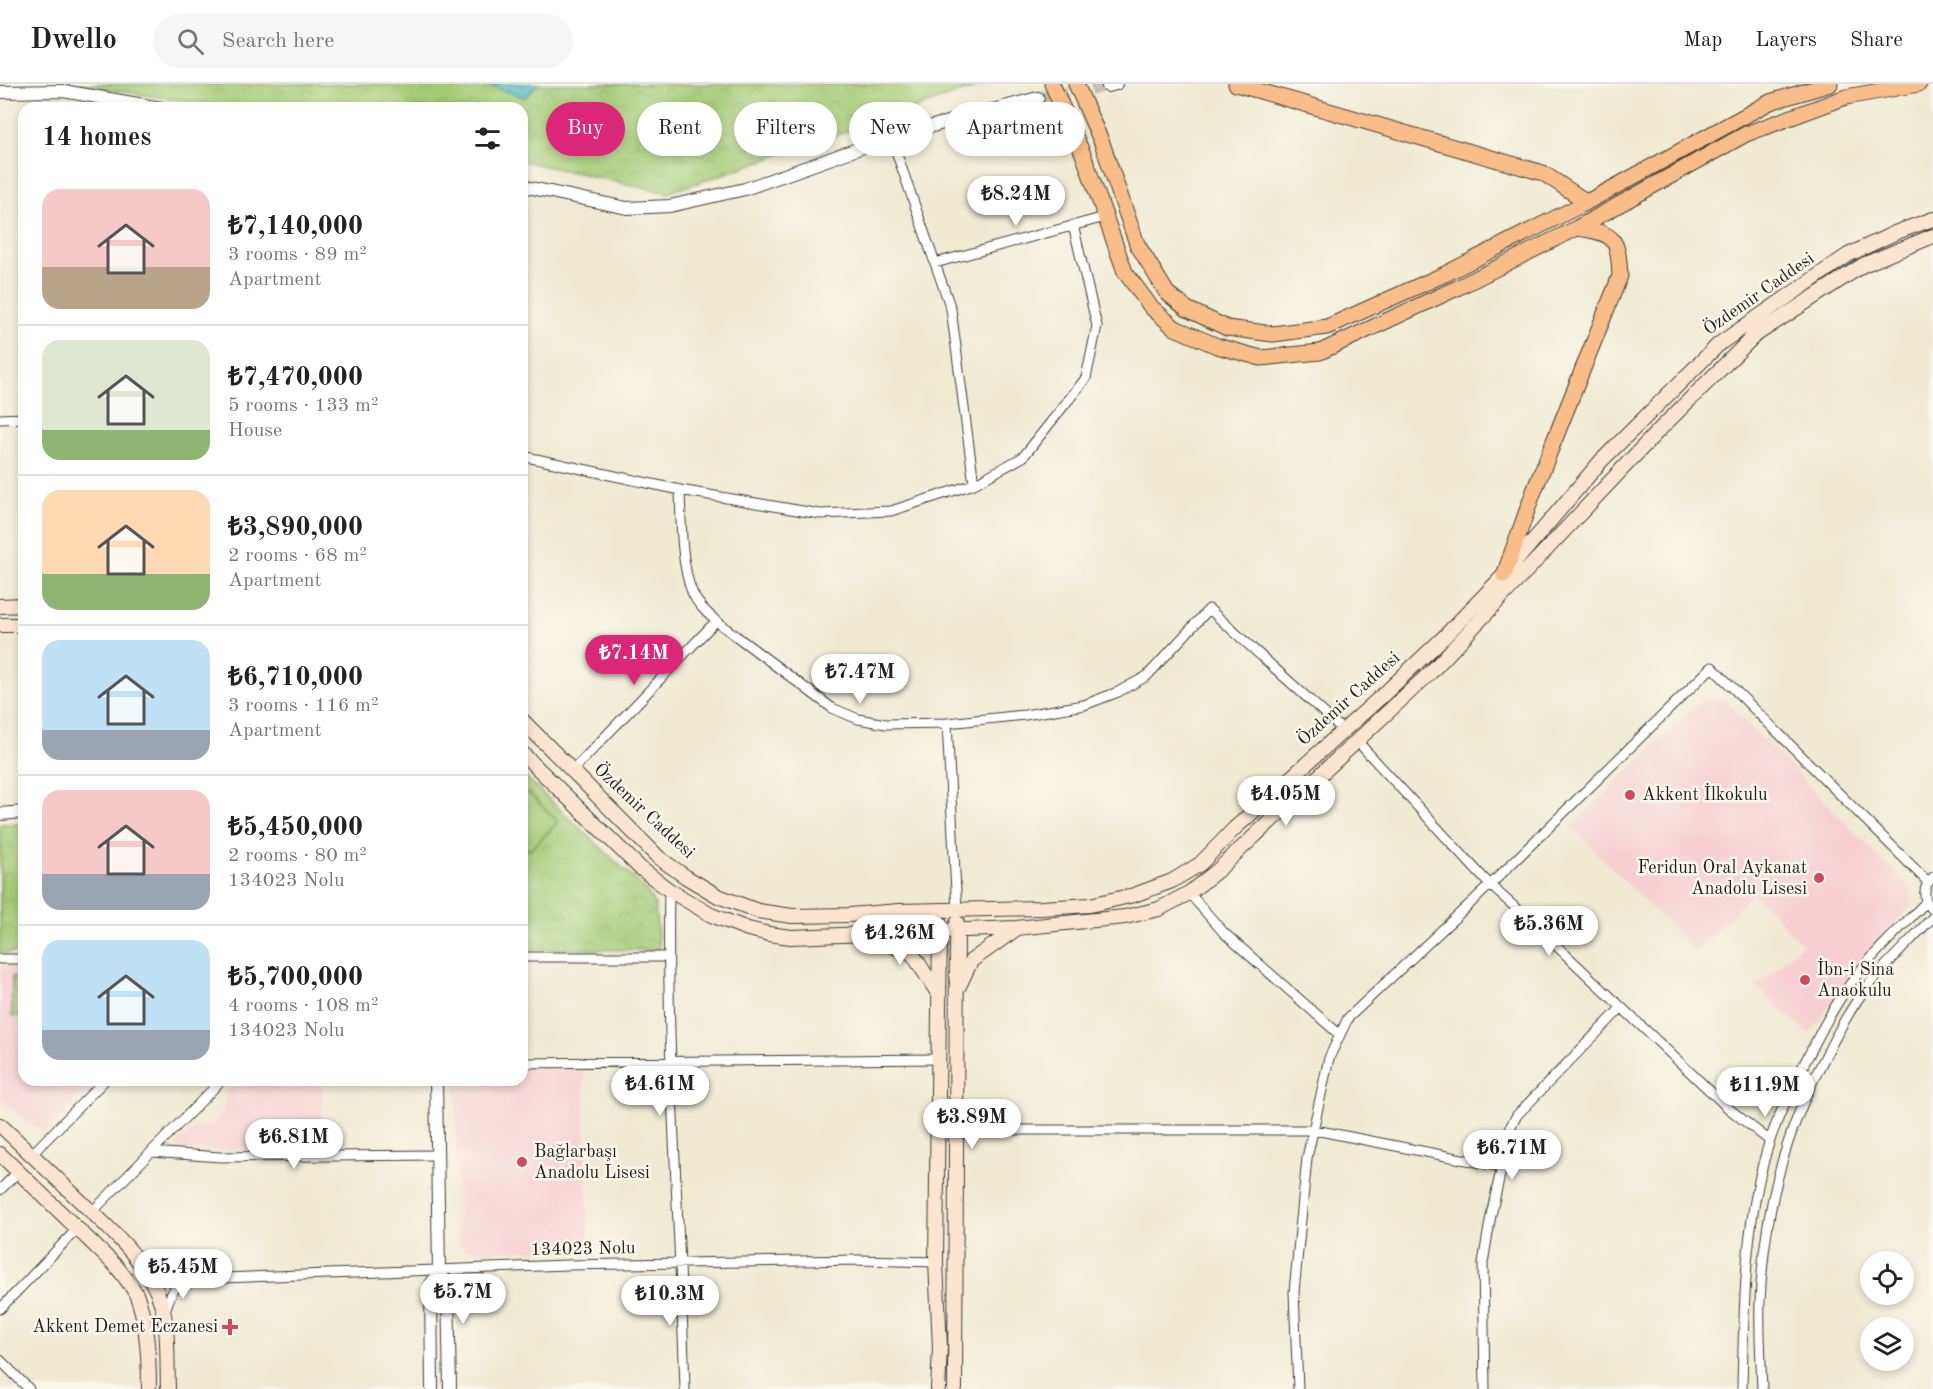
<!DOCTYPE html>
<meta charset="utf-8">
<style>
:root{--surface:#fff;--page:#f6f6f6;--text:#222;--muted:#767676;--line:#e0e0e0;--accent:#db2777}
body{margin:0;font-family:"Old Standard TT",serif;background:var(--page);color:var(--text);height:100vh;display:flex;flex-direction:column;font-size:22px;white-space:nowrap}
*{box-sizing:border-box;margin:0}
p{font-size:20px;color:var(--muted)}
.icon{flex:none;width:33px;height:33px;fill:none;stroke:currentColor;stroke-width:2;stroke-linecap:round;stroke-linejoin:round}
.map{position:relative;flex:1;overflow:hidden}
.side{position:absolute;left:18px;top:18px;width:510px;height:984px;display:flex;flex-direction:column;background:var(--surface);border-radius:18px;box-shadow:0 3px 9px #0003}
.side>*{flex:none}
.top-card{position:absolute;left:546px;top:18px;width:570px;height:54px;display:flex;gap:12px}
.tools{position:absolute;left:1860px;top:1167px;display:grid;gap:12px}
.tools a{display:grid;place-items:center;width:54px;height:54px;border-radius:50%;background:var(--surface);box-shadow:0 3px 9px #0003;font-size:30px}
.price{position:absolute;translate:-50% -51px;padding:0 14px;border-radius:21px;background:#fff;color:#222;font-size:20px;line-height:39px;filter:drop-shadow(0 2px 3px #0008)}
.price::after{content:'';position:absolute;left:50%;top:36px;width:18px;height:14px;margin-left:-9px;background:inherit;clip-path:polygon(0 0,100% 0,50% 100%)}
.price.on{background:var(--accent);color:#fff}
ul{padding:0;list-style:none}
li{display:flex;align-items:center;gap:18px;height:150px;padding:0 24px}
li+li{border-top:2px solid var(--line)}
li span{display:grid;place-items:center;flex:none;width:168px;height:120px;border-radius:18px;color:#555}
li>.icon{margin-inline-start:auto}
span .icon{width:72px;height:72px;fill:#fffc;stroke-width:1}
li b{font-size:26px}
h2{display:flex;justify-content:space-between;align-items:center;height:72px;padding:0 24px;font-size:26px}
.chip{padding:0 21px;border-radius:27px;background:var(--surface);box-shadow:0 3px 9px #0003;font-size:21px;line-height:54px}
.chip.on{background:var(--accent);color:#fff}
header{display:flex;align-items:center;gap:36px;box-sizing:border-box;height:84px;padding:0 30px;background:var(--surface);border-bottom:2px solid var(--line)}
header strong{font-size:28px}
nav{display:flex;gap:33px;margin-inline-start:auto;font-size:21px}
.search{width:420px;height:54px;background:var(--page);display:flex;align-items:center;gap:15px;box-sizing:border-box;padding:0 21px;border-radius:33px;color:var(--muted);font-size:22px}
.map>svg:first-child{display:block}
.built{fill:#f7cfd3}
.park{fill:url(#park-crowns);stroke:#607449;stroke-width:1.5}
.pitch{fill:#a4cb76;stroke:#607449;stroke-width:1.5}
.water{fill:url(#water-waves);stroke:#3a7075;stroke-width:1.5}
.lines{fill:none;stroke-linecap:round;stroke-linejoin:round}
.tertiary-tunnel{stroke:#c6c1ae;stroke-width:12;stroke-dasharray:12 6;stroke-linecap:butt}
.minor-casing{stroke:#3c3b37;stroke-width:11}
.tertiary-casing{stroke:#3c3b37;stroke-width:14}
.secondary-casing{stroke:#3c3b37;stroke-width:16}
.primary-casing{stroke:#3c3b37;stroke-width:17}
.minor{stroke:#fff;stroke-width:9}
.tertiary{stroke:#fff;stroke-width:12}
.secondary{stroke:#fce5cf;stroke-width:14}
.primary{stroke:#f8bd88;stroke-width:15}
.poi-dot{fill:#d1495b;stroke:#fbf7ec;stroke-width:2}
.labels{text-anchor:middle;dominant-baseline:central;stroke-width:5;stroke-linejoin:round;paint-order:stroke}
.street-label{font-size:18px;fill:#1c1c1c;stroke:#fbf7ec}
.poi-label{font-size:18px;fill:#1c1c1c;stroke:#fbf7ec;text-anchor:start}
</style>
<header>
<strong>Dwello</strong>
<div class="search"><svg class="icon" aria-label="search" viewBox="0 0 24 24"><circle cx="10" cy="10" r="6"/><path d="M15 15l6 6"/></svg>Search here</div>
<nav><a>Map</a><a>Layers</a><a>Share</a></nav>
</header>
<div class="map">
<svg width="1933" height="1305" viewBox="0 0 1933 1305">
<defs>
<pattern id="park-crowns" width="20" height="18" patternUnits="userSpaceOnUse" patternTransform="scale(1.5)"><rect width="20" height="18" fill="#a4cb76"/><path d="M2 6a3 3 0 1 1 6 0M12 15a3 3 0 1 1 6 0" fill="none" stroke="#8dae66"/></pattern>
<pattern id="water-waves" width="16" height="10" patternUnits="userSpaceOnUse" patternTransform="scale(1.5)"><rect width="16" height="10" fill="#57c4ce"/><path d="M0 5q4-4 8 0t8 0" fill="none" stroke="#4ba8b0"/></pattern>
</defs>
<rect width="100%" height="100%" fill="#fbf7ec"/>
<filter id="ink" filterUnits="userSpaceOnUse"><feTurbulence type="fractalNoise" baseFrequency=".0167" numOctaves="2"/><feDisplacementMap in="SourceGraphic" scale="12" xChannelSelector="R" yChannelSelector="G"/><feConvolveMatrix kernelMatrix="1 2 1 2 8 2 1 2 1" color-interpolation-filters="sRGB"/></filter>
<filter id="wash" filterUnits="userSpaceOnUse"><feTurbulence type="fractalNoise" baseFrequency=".008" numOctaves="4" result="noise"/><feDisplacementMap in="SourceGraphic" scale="24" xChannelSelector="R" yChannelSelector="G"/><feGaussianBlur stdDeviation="1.35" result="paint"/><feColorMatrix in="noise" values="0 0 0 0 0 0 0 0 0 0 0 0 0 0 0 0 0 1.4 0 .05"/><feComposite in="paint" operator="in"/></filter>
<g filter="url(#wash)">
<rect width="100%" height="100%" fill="#f0ead2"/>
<path class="built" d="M1703 615 1724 616 1911 805V822L1873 862 1852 888 1810 951 1756 903 1802 860 1753 809 1695 868 1571 743Z
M6 882H24V996H97L44 1050 0 1015V887Z
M582 984 584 992 589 1167H467L458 1160 455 996H522V985Z
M241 996 322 997V1068L180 1066 176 1061 195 1044 211 1041 223 1027 227 1005Z"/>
<path class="park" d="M68 0H985L668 109 522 77V24H235Z
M522 690 646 806 655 821 659 866 522 865Z
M0 740H24V869H0Z"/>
<path class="pitch" d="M528 708 558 738 529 767 522 760V714Z
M12 893H24V932H12Z"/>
<path class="water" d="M486 0H538L525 14Z"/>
</g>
<g filter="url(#ink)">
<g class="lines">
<path class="tertiary-tunnel" d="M1038 14 1108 2"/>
<defs>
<path id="minor" d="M891 53 951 225 974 400
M935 179 1105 133
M0 335 24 334
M522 372 680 406 820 430 891 427 974 400 1023 373 1086 294 1097 242 1073 141
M680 406C681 436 681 481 692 508 697 520 707 529 716 537L832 624 858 635 886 640 947 639 957 826
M947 639 1025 631 1084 621 1118 608 1147 592 1209 525 1343 646
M1357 657 1490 801 1527 834 1728 1024 1770 1057
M572 687 716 537
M1933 793C1922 803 1922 816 1933 826
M669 806C666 973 680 1139 685 1305
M1189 809 1224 849 1340 951
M522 873H668
M0 875H24
M522 979 938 975
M956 1046H1315L1502 1083
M151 1068 220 1073 438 1071
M32 1070 105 996
M0 1106 18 1088
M92 1128 222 996
M136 1173 196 1195
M0 1225 77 1145
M164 1230C172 1207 171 1202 196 1195L567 1181 859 1176 936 1178
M0 1276 29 1305
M1298 1305 1294 1208 1307 1074 1329 974 1348 934 1490 801 1712 583 1928 798
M1485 1305 1483 1179 1491 1131 1511 1042 1517 1031 1622 923
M1742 1305C1744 1222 1744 1136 1770 1056 1781 1025 1796 994 1812 965 1825 939 1839 913 1857 891 1877 865 1903 842 1926 818
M1762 1305C1761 1276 1759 1247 1760 1218 1764 1129 1783 1052 1825 973 1838 948 1852 921 1870 899 1890 876 1912 855 1933 833"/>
<path id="tertiary" d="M1108 2 1116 0
M0 8 63 7 161 24
M522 102 627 124 670 122 745 105 891 53 1038 14
M0 730 24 728
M436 996 439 1186 448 1203 450 1305
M432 1305 431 1201 439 1186"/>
<path id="secondary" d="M0 522 24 521
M0 541H24
M522 636 659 774 686 793 718 812 758 827 792 832 849 831 899 827 1042 824 1090 821 1134 811 1172 797 1200 780 1235 744 1384 610 1444 553 1504 491 1601 377 1719 260 1848 171 1897 148 1933 135
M522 669 639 783 669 806 711 831 748 845 769 850 791 853 1016 844 1125 833 1159 825 1189 809 1218 786 1431 588 1657 348 1754 252 1863 181 1933 152
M870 854 912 869 939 911
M959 902 971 877 1016 845
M0 1041C26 1065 51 1089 76 1113 107 1143 148 1176 161 1219 169 1243 167 1279 168 1305
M0 1070 116 1182C123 1191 131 1200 136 1210 147 1235 149 1277 149 1305
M938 1305 940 1263 936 1178 940 840
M955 1305 957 839"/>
<path id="primary" d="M1052 0 1083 70 1125 188 1151 223 1175 244 1217 262 1261 274 1320 268 1457 204 1577 144 1746 50 1846 13 1919 0
M1076 0 1102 59 1137 160 1167 209 1187 225 1227 244 1273 250 1327 243 1445 190 1587 118 1770 18 1830 0
M1236 0 1543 89 1587 118
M1504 491 1534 407 1620 192C1618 154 1615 149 1577 144"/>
</defs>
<use href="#minor" class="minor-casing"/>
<use href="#tertiary" class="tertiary-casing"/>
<use href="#secondary" class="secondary-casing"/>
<use href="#primary" class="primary-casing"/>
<use href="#minor" class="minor"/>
<use href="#tertiary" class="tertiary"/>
<use href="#secondary" class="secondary"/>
<use href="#primary" class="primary"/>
</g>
</g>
<g class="poi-dot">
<circle cx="1630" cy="711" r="6"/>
<circle cx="1819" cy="794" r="6"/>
<circle cx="1805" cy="896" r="6"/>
<circle cx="522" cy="1078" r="6"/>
<path d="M227 1234h6v6h6v6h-6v6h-6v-6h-6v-6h6z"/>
</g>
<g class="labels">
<g class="street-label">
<text transform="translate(1759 210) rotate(-35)">Özdemir Caddesi</text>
<text transform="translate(1349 615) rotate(-42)">Özdemir Caddesi</text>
<text transform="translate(644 727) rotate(43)">Özdemir Caddesi</text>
<text transform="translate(583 1165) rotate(-1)">134023 Nolu</text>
</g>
<g class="poi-label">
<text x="1642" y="711">Akkent İlkokulu</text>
<text x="1807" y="784" text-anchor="end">Feridun Oral Aykanat<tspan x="1807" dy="21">Anadolu Lisesi</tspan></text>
<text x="1817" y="886">İbn-i Sina<tspan x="1817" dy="21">Anaokulu</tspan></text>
<text x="534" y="1068">Bağlarbaşı<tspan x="534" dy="21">Anadolu Lisesi</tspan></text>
<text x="218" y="1243" text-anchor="end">Akkent Demet Eczanesi</text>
</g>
</g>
</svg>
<div class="tools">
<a><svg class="icon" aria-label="locate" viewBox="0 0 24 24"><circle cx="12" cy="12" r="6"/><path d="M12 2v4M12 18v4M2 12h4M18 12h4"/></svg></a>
<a><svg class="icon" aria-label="layers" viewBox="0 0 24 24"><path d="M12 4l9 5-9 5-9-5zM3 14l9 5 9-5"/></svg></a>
</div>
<b class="price" style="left:1016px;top:143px">₺8.24M</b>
<b class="price on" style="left:634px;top:602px">₺7.14M</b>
<b class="price" style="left:860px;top:621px">₺7.47M</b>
<b class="price" style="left:1286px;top:743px">₺4.05M</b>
<b class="price" style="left:1549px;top:873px">₺5.36M</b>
<b class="price" style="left:900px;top:882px">₺4.26M</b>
<b class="price" style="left:660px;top:1033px">₺4.61M</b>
<b class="price" style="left:1765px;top:1034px">₺11.9M</b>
<b class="price" style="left:972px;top:1066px">₺3.89M</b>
<b class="price" style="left:294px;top:1086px">₺6.81M</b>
<b class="price" style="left:1512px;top:1097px">₺6.71M</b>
<b class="price" style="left:183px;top:1216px">₺5.45M</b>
<b class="price" style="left:463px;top:1241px">₺5.7M</b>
<b class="price" style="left:670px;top:1243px">₺10.3M</b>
<div class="top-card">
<a class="chip on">Buy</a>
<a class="chip">Rent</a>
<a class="chip">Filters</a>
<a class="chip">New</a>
<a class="chip">Apartment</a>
</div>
<section class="side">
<h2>14 homes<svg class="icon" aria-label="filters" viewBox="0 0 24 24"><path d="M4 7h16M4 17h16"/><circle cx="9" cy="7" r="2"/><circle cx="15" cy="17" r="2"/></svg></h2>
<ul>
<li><span style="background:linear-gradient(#f6c9c9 65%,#b9a48a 0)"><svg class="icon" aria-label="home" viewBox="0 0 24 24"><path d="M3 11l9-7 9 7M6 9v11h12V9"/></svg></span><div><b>₺7,140,000</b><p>3 rooms · 89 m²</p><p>Apartment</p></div></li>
<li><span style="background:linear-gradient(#dfe7d0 75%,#8fb573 0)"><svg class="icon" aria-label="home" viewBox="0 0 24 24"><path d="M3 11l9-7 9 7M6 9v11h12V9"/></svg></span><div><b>₺7,470,000</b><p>5 rooms · 133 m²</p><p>House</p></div></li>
<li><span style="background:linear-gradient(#ffd9b3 70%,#8fb573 0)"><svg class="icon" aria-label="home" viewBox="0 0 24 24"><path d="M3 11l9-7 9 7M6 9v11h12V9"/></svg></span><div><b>₺3,890,000</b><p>2 rooms · 68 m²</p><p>Apartment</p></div></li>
<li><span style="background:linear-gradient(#bfe0f5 75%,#9aa5b1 0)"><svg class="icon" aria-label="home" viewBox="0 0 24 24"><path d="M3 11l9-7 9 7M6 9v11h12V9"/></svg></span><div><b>₺6,710,000</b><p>3 rooms · 116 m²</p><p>Apartment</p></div></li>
<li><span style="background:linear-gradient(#f6c9c9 70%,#9aa5b1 0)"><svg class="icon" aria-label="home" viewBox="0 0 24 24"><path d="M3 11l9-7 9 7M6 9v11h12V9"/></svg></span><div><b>₺5,450,000</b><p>2 rooms · 80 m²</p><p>134023 Nolu</p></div></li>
<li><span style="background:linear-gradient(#bfe0f5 75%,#9aa5b1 0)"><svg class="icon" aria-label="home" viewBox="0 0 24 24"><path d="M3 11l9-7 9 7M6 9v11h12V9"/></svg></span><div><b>₺5,700,000</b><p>4 rooms · 108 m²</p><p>134023 Nolu</p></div></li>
</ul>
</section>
</div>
